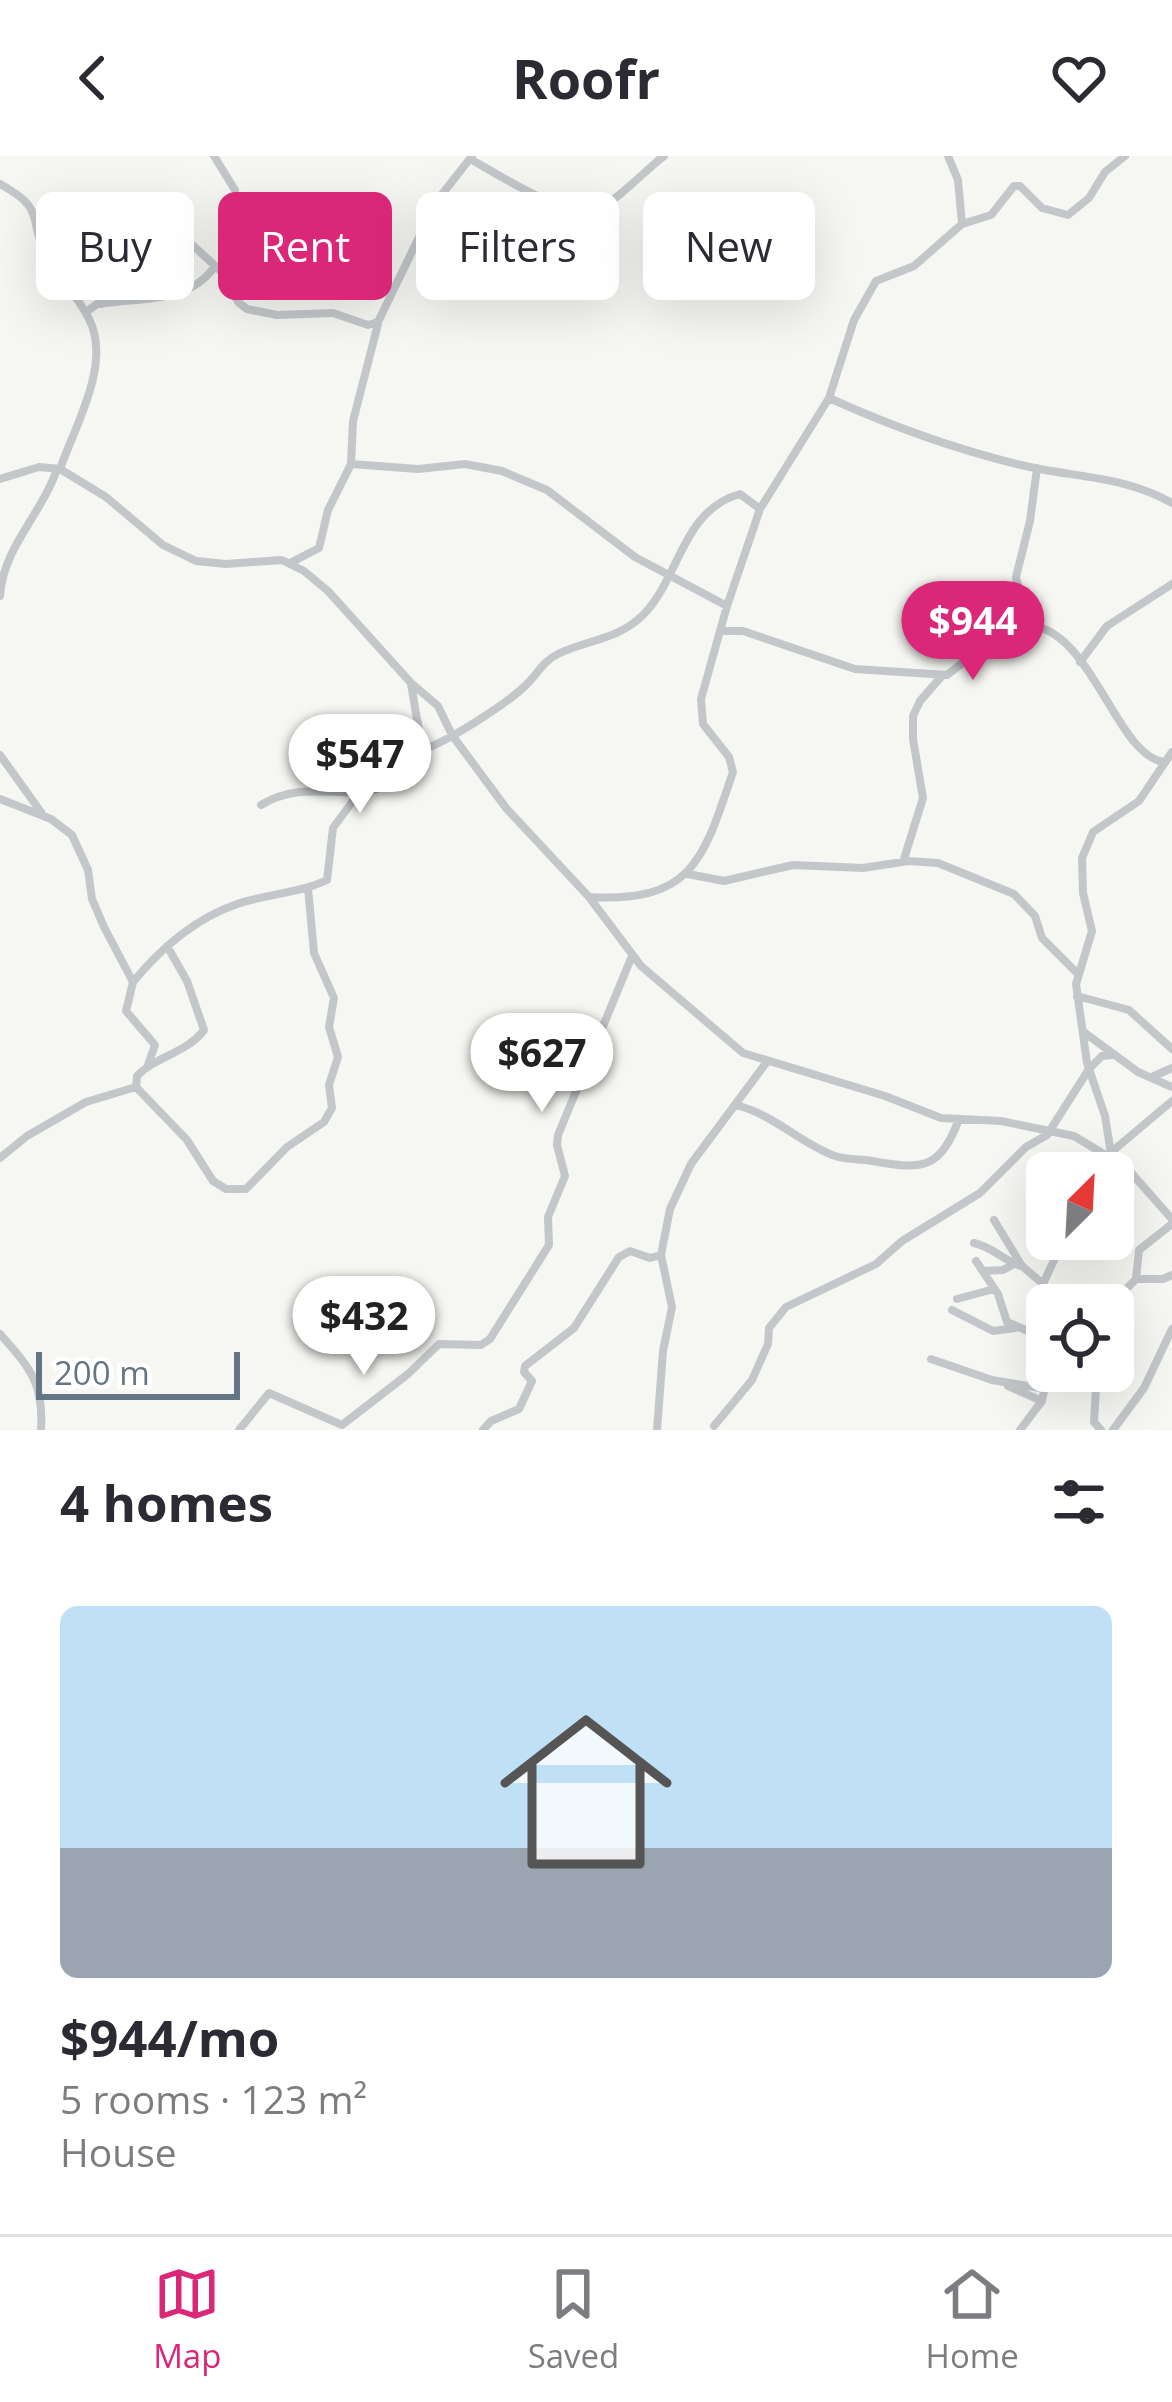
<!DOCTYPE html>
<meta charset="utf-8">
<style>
:root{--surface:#fff;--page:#f7f7f7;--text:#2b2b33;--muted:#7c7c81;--line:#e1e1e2;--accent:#db2777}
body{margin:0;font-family:"Open Sans",sans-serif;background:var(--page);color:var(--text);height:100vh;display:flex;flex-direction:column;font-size:45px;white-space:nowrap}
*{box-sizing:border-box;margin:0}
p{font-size:39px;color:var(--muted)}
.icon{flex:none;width:66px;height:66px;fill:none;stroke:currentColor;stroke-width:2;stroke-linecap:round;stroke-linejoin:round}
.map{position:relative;height:1274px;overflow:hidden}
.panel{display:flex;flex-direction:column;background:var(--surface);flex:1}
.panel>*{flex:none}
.banner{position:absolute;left:36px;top:36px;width:1101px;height:108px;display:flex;gap:24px}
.needle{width:78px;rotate:24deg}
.controls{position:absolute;left:1026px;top:996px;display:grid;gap:24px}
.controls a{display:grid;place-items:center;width:108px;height:108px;border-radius:18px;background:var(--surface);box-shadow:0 12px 48px #0002;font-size:60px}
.scale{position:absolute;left:36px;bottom:30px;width:204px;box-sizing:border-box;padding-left:12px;border:6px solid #647585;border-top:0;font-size:33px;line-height:42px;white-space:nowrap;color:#647585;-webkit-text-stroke:9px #fff;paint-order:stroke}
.price{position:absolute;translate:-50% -102px;padding:0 27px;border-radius:42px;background:#fff;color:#222;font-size:39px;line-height:78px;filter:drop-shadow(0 3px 6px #0008)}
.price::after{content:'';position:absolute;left:50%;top:72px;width:36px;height:27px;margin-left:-18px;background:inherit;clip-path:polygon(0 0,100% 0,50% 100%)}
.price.active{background:var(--accent);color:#fff}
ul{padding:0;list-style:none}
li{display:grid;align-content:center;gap:24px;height:636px;padding:0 60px}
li+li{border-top:3px solid var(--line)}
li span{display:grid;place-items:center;height:372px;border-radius:18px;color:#555}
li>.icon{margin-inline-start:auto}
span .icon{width:216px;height:216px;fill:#fffc;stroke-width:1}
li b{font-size:51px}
h2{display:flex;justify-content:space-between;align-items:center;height:144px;padding:0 60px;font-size:51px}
.pill{padding:0 42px;border-radius:18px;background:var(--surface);box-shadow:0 12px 48px #0002;font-size:42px;line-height:108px}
.pill.active{background:var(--accent);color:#fff}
header{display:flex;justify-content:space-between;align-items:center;height:156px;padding:0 60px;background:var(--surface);font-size:54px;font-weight:700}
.tab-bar{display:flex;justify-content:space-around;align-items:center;height:168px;border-top:3px solid var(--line);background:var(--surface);font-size:33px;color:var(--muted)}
.tab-bar a{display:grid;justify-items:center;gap:6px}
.tab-bar .active{color:var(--accent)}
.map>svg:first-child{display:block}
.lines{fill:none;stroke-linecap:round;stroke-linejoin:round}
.street{stroke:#c3c7ca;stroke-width:8}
</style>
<header><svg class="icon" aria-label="back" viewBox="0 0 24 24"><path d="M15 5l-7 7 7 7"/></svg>Roofr<svg class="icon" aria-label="heart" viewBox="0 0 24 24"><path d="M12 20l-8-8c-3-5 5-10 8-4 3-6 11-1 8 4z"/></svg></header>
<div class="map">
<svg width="1172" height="1274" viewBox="0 0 1172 1274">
<rect width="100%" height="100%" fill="#f6f6f2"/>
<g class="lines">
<path class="street" d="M214 0 235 34
M948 0 958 24 962 68
M470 3C498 18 568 65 598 53 613 48 648 12 664 0
M0 28C48 54 27 63 47 101 59 123 78 140 89 163 112 207 75 270 60 313
M100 148C141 141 189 148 215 110
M86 156 143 115 166 79 176 74 223 117 238 146 247 153 277 159 333 157 368 169 378 166 436 46 472 0
M829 242C891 270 954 293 1021 309 1074 322 1123 319 1172 347
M351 308 353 265 378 168
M0 323 39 311 60 313 106 341 163 389 196 405 226 408 282 404 304 415 328 435 411 527 438 550 452 579 506 652 589 741 641 810 743 897 885 940 941 962 1001 965 1074 980 1127 1012 1172 1063
M292 406 319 392 328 354 351 308 418 313 465 308 502 315 547 334 635 401 727 450
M0 440C3 391 42 358 57 313
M1026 469C1092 470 1116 602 1165 606
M721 475H743L855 513 947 519 974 498 1012 481 1026 466 1016 421 1030 365 1037 312
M1080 506 1107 470 1172 428
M422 594C447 586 505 549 525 530 537 519 543 505 558 498 586 484 618 484 643 459 680 422 682 354 740 338L760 353
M0 599 41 656
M0 643 51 663 72 679 88 714 92 743 104 771 133 826 126 855 155 889 148 909
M261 649C320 614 367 665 420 603L421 586 411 528
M903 706 923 642 913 583V560L920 545 941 521
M688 718 724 725 793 709 863 712 908 705 938 707 1014 738 1035 760 1042 782 1076 816
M589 741C693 747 703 704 733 616L729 601 703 568 701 543 727 450 760 353 829 242 854 164 876 125 914 110 962 68 991 59 1014 30H1020L1042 52 1068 59 1089 42 1105 16 1125 0
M167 790 187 825 204 874C187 897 156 900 137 920L136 931 187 984 213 1025 226 1033H246L287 991 324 966 332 952 329 929 338 901 329 871 334 842 314 797 308 732
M133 826C161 792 194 763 237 748 266 738 297 738 327 724L333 672 358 638
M1077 840 1129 854 1172 893
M1085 877 1138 916 1172 931
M1154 920 1172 912
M736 949C775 959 801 988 835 1000 847 1004 861 1003 872 1005 922 1014 940 1014 959 963
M1111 998 1105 960 1087 907 1076 828 1092 775 1083 737 1082 702 1093 676 1139 645 1172 596
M0 1002 27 980 86 946 136 931
M1105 1017 1115 993 1172 945
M994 1064 1022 1110 1042 1127
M974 1087C993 1091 1002 1104 1021 1110
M976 1105 998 1138 1007 1166 1042 1181
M983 1115 1003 1114 1012 1109
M1136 1123 1139 1094 1172 1068
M957 1143 994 1133
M1111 1149 1136 1123H1163L1172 1119
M952 1154 993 1175 1015 1172
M0 1178C30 1212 44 1227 41 1274
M931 1203 992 1224 1046 1233
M1047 1209 1041 1132 1064 1083
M1085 1215 1096 1232 1094 1266 1101 1274
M1008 1230 1042 1245
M714 1270 752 1224 768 1188 769 1172 786 1151 876 1108 902 1085 980 1037 1026 991 1047 979 1089 913 1102 900 1112 899
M239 1274 269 1237 342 1269 408 1218 439 1188 481 1189 490 1183 549 1089 548 1061 565 1020 557 989 558 979 632 800
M483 1274 491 1265 519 1253 532 1225 524 1216 525 1210 574 1172 619 1101 630 1095 650 1102 661 1099
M657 1274 663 1195 672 1151 661 1099 670 1053 691 1008 766 907
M1020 1274 1042 1245 1048 1215
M1113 1274 1144 1232 1172 1173"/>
</g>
</svg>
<div class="controls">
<a><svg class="needle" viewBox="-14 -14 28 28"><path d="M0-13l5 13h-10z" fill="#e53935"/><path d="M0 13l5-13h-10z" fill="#7c7c81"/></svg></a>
<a><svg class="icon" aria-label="locate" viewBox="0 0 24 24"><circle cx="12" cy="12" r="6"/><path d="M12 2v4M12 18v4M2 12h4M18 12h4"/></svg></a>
</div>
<div class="scale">200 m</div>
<b class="price active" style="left:973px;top:527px">$944</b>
<b class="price" style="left:360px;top:660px">$547</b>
<b class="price" style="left:542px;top:959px">$627</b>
<b class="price" style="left:364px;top:1222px">$432</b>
<div class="banner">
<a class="pill">Buy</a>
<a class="pill active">Rent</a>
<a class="pill">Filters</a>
<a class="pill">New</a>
</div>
</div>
<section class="panel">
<h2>4 homes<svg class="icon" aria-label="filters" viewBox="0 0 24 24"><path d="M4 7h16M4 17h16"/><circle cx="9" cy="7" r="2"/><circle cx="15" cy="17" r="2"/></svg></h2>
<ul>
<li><span style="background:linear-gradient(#bfe0f5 65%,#9aa5b1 0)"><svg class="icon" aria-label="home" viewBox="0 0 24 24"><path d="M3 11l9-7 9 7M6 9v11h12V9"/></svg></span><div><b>$944/mo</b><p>5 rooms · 123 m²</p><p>House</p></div></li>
</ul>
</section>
<nav class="tab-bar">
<a class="active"><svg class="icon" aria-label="map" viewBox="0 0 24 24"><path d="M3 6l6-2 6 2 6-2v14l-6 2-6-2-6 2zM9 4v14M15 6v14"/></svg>Map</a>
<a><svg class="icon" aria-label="saved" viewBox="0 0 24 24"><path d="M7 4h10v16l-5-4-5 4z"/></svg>Saved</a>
<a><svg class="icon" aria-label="home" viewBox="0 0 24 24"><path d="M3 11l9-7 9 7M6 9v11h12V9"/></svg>Home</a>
</nav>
